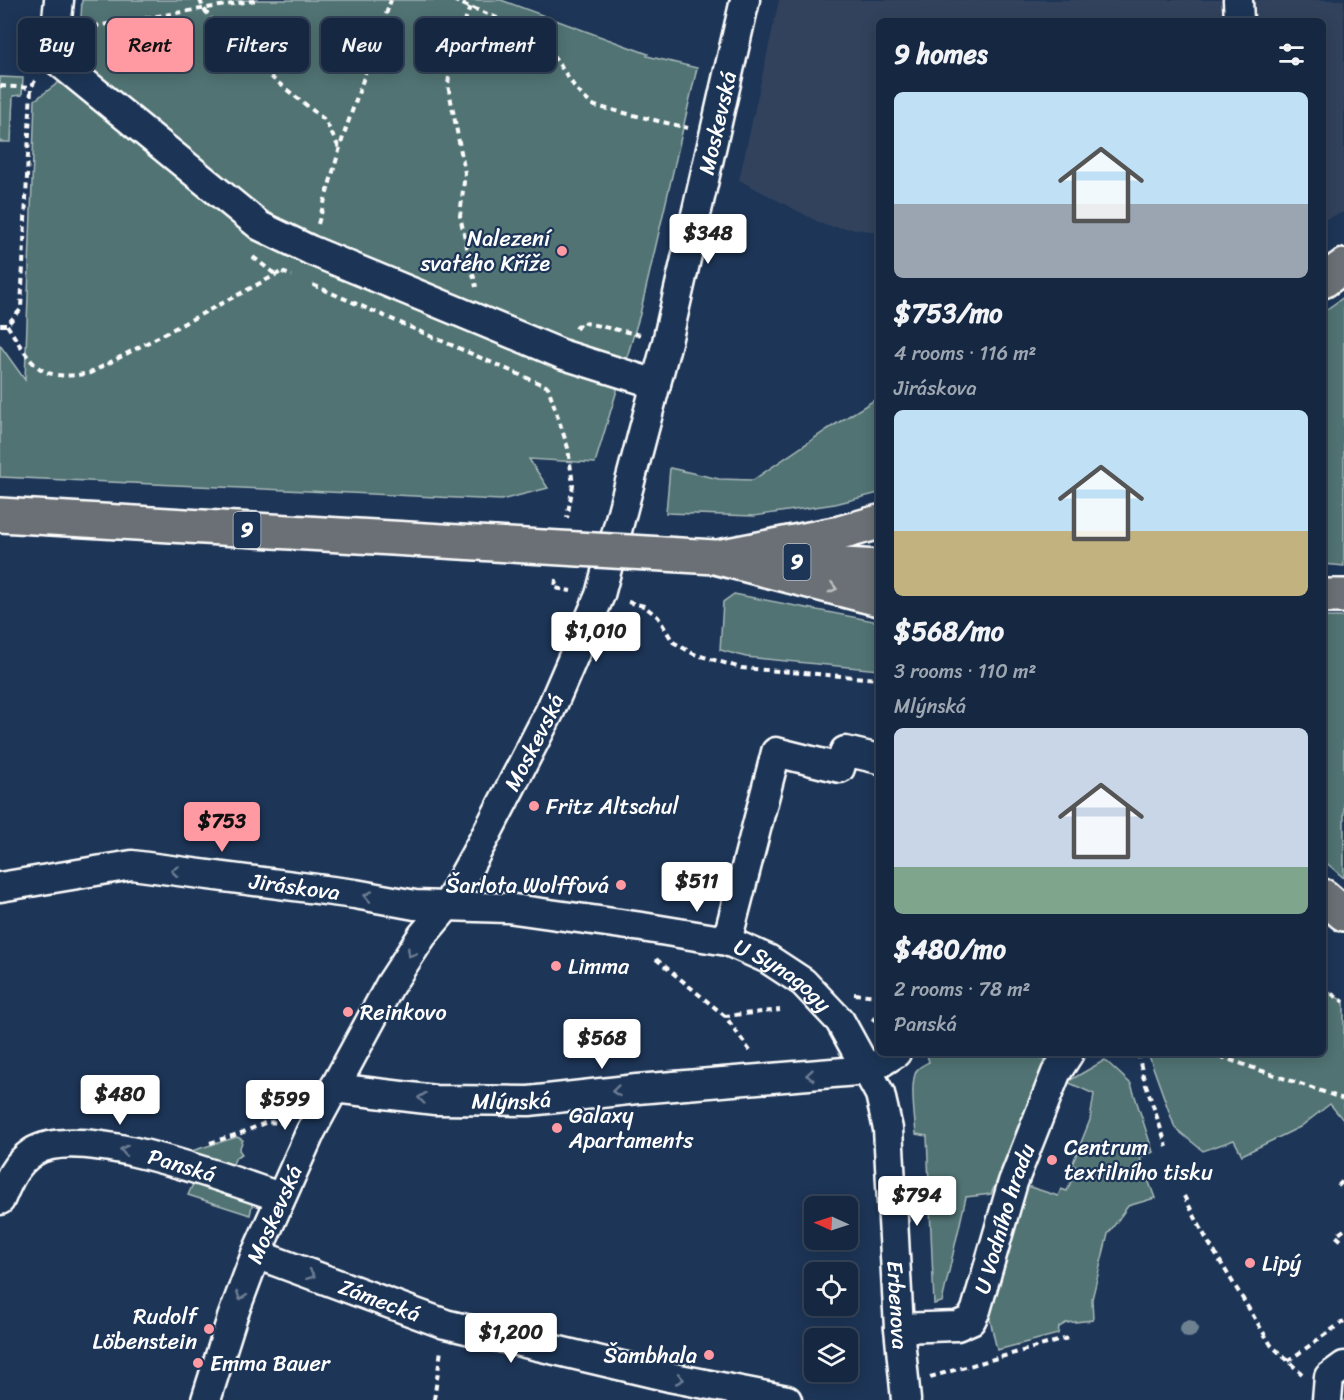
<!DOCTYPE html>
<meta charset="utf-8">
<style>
:root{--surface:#162841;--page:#1f3048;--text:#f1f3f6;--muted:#9ea6b1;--line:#35445a;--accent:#ff9aa2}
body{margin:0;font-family:Sriracha,sans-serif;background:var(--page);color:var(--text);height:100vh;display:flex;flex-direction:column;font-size:22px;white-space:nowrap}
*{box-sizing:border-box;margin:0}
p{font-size:20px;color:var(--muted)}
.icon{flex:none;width:33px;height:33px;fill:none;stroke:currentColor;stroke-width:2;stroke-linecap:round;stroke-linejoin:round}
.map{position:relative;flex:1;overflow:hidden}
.details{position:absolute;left:876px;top:18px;width:450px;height:1038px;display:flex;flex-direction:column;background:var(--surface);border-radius:9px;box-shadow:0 3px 15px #0003,0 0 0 2px var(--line)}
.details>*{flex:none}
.guide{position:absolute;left:18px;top:18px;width:570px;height:54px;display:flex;gap:12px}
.needle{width:39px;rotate:273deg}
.controls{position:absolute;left:804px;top:1196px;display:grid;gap:12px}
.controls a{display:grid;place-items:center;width:54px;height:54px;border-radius:9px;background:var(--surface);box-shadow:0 3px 15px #0003,0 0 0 2px var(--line);font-size:30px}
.price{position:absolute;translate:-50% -51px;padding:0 14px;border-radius:6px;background:#fff;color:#222;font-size:20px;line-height:39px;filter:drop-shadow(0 2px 3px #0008)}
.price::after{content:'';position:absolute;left:50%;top:36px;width:18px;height:14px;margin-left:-9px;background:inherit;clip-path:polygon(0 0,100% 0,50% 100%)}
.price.active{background:var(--accent);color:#111}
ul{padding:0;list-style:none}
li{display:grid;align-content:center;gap:12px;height:318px;padding:0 18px}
li span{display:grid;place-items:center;height:186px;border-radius:9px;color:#555}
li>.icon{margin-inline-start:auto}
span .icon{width:108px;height:108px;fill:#fffc;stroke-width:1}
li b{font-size:26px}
h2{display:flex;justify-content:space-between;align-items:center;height:72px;padding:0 18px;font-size:26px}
.pill{padding:0 21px;border-radius:9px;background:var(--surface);box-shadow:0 3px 15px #0003,0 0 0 2px var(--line);font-size:21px;line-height:54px}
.pill.active{background:var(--accent);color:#111}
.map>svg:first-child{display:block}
.built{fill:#30425c}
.green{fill:#517373;stroke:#a8b9b9;stroke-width:1.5}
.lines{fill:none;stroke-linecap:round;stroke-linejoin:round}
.minor-casing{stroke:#fff;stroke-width:33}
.major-casing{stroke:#fff;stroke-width:38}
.path{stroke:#fff;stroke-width:4;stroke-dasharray:6 4.5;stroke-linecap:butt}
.minor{stroke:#1d3557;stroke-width:28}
.major{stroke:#6b7074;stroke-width:33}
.major-bridge-casing{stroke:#fff;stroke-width:38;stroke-linecap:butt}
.major-bridge{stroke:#6b7074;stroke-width:33}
.tree{fill:#6e8191}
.oneway{stroke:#bcbfc0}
.oneway2{stroke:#6c7c92}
.poi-dot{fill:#ff9aa2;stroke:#1d3557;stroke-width:2}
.labels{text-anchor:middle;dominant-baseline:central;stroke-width:4.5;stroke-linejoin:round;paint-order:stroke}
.shield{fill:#1d3557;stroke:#bbc2cd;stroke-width:1.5}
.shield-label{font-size:21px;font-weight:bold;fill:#fff}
.street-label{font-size:22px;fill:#fff;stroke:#1d3557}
.poi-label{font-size:22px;fill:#fff;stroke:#1d3557;text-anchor:start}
</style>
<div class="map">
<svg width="1344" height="1400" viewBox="0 0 1344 1400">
<rect width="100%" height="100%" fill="#1d3557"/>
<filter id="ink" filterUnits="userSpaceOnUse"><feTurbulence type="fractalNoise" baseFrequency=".0167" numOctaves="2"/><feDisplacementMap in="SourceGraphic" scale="12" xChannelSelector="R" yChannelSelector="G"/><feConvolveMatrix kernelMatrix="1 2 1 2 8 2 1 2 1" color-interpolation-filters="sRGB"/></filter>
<g filter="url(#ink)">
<path class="built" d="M779 0H1344V212L1323 220V21H879V232L826 226 739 180Z"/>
<path class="green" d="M82 0H501L648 54 647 56 697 68 640 314 595 463 529 459 548 488 501 500 0 477V345L25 380 35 100 58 83 81 18Z
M0 77 23 78 22 95 13 96 11 142H0Z
M1344 297V566L1323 564V312Z
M879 397V493L835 504 754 516 666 513 670 468 719 479 753 480 828 429Z
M734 594 879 622V670L746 657 720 650 723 602Z
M1323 617H1344V878L1323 860Z
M1323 988 1344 1002V1121L1330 1104 1300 1127 1242 1155 1234 1140 1203 1151 1175 1128 1148 1053H1323Z
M932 1053H1027L1049 1061 991 1194 966 1197 942 1302 934 1304 927 1136 916 1134C915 1120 909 1081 917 1070 920 1066 925 1064 929 1062L927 1055Z
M1105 1060 1131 1084 1153 1152 1140 1158 1155 1198 1128 1206 1108 1234 1092 1299 1093 1320 1066 1323 1059 1327 1058 1334 997 1350 985 1298 1002 1272 1024 1185 1058 1196 1061 1189 1067 1191 1077 1167 1072 1165 1090 1120 1094 1094 1067 1082Z
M237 1137 243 1140 239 1150 242 1154 236 1157 232 1166 185 1153Z
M197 1175 253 1201 250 1215 188 1195Z"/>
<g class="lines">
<defs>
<g id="minor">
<path d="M59 0 53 57 260 226 310 250 564 355 656 384"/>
<path d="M1238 0 1239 21"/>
<path id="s1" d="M0 887 132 865 355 894 415 905 507 908 642 927 727 941 768 959 803 982 840 1021 880 1094 888 1129 899 1328 906 1400"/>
<path d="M727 941 776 752 840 768 845 751 879 759"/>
<path id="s2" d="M334 1088 435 1100 529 1101 637 1089 869 1070 896 1053"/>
<path id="s3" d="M0 1200C8 1181 15 1164 33 1152 80 1122 228 1180 280 1197"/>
<path id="s4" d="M256 1254 445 1324 669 1377 787 1400"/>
<path id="s5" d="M899 1328 957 1326 971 1320 976 1310 1013 1182 1056 1073 1069 1053"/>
<path id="s6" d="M206 1400 232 1318 256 1254 311 1131 390 985 422 936 447 906 486 835 550 711 600 595 667 342 745 0"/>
<path d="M1327 1400 1329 1377 1344 1366"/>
</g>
<path id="major" d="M1323 281 1344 266
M0 515 494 544
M723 556 840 533 879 522
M715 557 879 599
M792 562 879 567
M1323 596H1344
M1323 896 1344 914"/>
</defs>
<use href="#minor" class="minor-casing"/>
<use href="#major" class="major-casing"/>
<path class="path" d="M200 0 203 8 223 34 266 73 325 120 339 148
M453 0C485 14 522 24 547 50 565 67 573 93 595 106L688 128
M470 7 451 58 448 85 465 173 460 216 476 287
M83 28 257 0
M0 86 31 88
M318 224 343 137 391 0
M253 257 276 275
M282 272 292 276
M313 285 548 387 568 448 573 485 567 518
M0 325H7L21 309 31 88 36 79
M7 325C32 364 38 383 90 373L283 271
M576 329 581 322 641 335
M556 579 555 588 571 591
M628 602 644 606 658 617 673 642 694 654 741 668 879 679
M656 959 725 1016
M1323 988 1344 1002
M854 994 879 996
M872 1018 879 1023
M750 1051 725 1016 780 1010
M1138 1053 1143 1076 1167 1147
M1210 1053 1344 1099
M210 1143 241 1133 267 1122 282 1123
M1338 1186 1344 1180
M1184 1196 1207 1240 1271 1345 1302 1374
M1344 1230 1336 1236 1344 1243
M1288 1361 1344 1321
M930 1377 1068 1338
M434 1400 441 1350"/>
<use href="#minor" class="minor"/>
<use href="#major" class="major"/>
<defs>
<path id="major-bridge" d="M494 544 715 557"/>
</defs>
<use href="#major-bridge" class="major-bridge-casing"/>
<use href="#major-bridge" class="major-bridge"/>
</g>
<circle class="tree" cx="1189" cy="1329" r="9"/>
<defs><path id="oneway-chevron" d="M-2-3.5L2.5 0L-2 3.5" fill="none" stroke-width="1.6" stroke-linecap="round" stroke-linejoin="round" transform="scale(1.5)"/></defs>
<use class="oneway" href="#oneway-chevron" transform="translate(833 588) rotate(15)"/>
<g class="oneway2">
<use href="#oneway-chevron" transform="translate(175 871) rotate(-173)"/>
<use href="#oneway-chevron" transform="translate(368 896) rotate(-169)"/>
<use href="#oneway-chevron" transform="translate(411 953) rotate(123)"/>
<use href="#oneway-chevron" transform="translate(810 1075) rotate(175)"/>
<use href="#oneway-chevron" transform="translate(616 1091) rotate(174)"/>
<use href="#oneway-chevron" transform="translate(422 1098) rotate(-173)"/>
<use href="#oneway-chevron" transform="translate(124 1150) rotate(-169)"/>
<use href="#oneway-chevron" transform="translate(311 1275) rotate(20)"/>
<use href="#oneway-chevron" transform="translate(241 1296) rotate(110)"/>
<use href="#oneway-chevron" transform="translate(680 1379) rotate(11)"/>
</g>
</g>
<g class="poi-dot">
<circle cx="562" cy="251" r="6"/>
<circle cx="534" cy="806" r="6"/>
<circle cx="621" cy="885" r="6"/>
<circle cx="556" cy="966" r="6"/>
<circle cx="348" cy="1012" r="6"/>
<circle cx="557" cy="1128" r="6"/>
<circle cx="1052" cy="1160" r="6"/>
<circle cx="1250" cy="1263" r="6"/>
<circle cx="209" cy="1329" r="6"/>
<circle cx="709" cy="1355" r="6"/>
<circle cx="198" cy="1363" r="6"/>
</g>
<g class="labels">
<g class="shield">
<rect x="233.5" y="512" width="27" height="36" rx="4.5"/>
<rect x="783.5" y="544" width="27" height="36" rx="4.5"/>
</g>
<g class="shield-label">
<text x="247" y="530">9</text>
<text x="797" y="562">9</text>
</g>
<g class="street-label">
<text stroke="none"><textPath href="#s6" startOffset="1386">Moskevská</textPath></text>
<text stroke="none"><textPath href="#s6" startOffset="738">Moskevská</textPath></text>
<text stroke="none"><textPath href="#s1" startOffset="298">Jiráskova</textPath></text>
<text stroke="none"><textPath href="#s1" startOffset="800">U Synagogy</textPath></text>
<text stroke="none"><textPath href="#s2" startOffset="178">Mlýnská</textPath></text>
<text stroke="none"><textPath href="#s3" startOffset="212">Panská</textPath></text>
<text stroke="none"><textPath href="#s6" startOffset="198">Moskevská</textPath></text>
<text stroke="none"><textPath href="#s5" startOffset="180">U Vodního hradu</textPath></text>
<text stroke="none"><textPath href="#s4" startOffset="132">Zámecká</textPath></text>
<text stroke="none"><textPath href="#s1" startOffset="1170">Erbenova</textPath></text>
</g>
<g class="poi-label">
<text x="550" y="238" text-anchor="end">Nalezení<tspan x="550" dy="25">svatého Kříže</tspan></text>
<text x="546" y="806">Fritz Altschul</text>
<text x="609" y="885" text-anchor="end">Šarlota Wolffová</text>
<text x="568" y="966">Limma</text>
<text x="360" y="1012">Reinkovo</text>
<text x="569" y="1115">Galaxy<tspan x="569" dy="25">Apartaments</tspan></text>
<text x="1064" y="1147">Centrum<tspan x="1064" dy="25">textilního tisku</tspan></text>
<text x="1262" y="1263">Lipý</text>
<text x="197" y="1316" text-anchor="end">Rudolf<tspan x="197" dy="25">Löbenstein</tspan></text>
<text x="697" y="1355" text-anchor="end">Šambhala</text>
<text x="210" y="1363">Emma Bauer</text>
</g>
</g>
</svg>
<div class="controls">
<a><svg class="needle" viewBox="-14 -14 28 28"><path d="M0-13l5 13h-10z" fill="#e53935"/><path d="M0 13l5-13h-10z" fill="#9ea6b1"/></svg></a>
<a><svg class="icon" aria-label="locate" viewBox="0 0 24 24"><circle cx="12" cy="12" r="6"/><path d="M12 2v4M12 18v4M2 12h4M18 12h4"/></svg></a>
<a><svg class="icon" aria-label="layers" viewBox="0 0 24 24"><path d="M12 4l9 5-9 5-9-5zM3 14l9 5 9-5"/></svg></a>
</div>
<b class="price" style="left:708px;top:265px">$348</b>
<b class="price" style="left:596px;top:663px">$1,010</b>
<b class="price active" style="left:222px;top:853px">$753</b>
<b class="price" style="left:697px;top:913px">$511</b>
<b class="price" style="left:602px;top:1070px">$568</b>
<b class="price" style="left:120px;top:1126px">$480</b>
<b class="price" style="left:285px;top:1131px">$599</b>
<b class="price" style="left:917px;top:1227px">$794</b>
<b class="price" style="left:511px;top:1364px">$1,200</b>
<div class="guide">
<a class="pill">Buy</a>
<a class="pill active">Rent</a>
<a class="pill">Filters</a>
<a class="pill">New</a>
<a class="pill">Apartment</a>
</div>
<section class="details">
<h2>9 homes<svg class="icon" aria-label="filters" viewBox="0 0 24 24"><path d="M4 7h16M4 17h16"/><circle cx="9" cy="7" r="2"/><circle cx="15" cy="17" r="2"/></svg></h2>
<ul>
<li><span style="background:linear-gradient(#bfe0f5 60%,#9aa5b1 0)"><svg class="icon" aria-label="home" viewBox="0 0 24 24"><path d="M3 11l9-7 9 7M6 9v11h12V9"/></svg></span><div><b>$753/mo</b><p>4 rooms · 116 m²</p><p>Jiráskova</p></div></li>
<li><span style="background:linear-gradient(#bfe0f5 65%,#c2b280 0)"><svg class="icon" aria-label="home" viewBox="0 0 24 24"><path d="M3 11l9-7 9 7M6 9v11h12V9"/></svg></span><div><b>$568/mo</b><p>3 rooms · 110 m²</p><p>Mlýnská</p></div></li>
<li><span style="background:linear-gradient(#c9d6e8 75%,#7fa58c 0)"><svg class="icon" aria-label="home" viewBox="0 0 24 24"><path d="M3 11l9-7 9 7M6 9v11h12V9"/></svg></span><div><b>$480/mo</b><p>2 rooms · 78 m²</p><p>Panská</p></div></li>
</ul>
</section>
</div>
